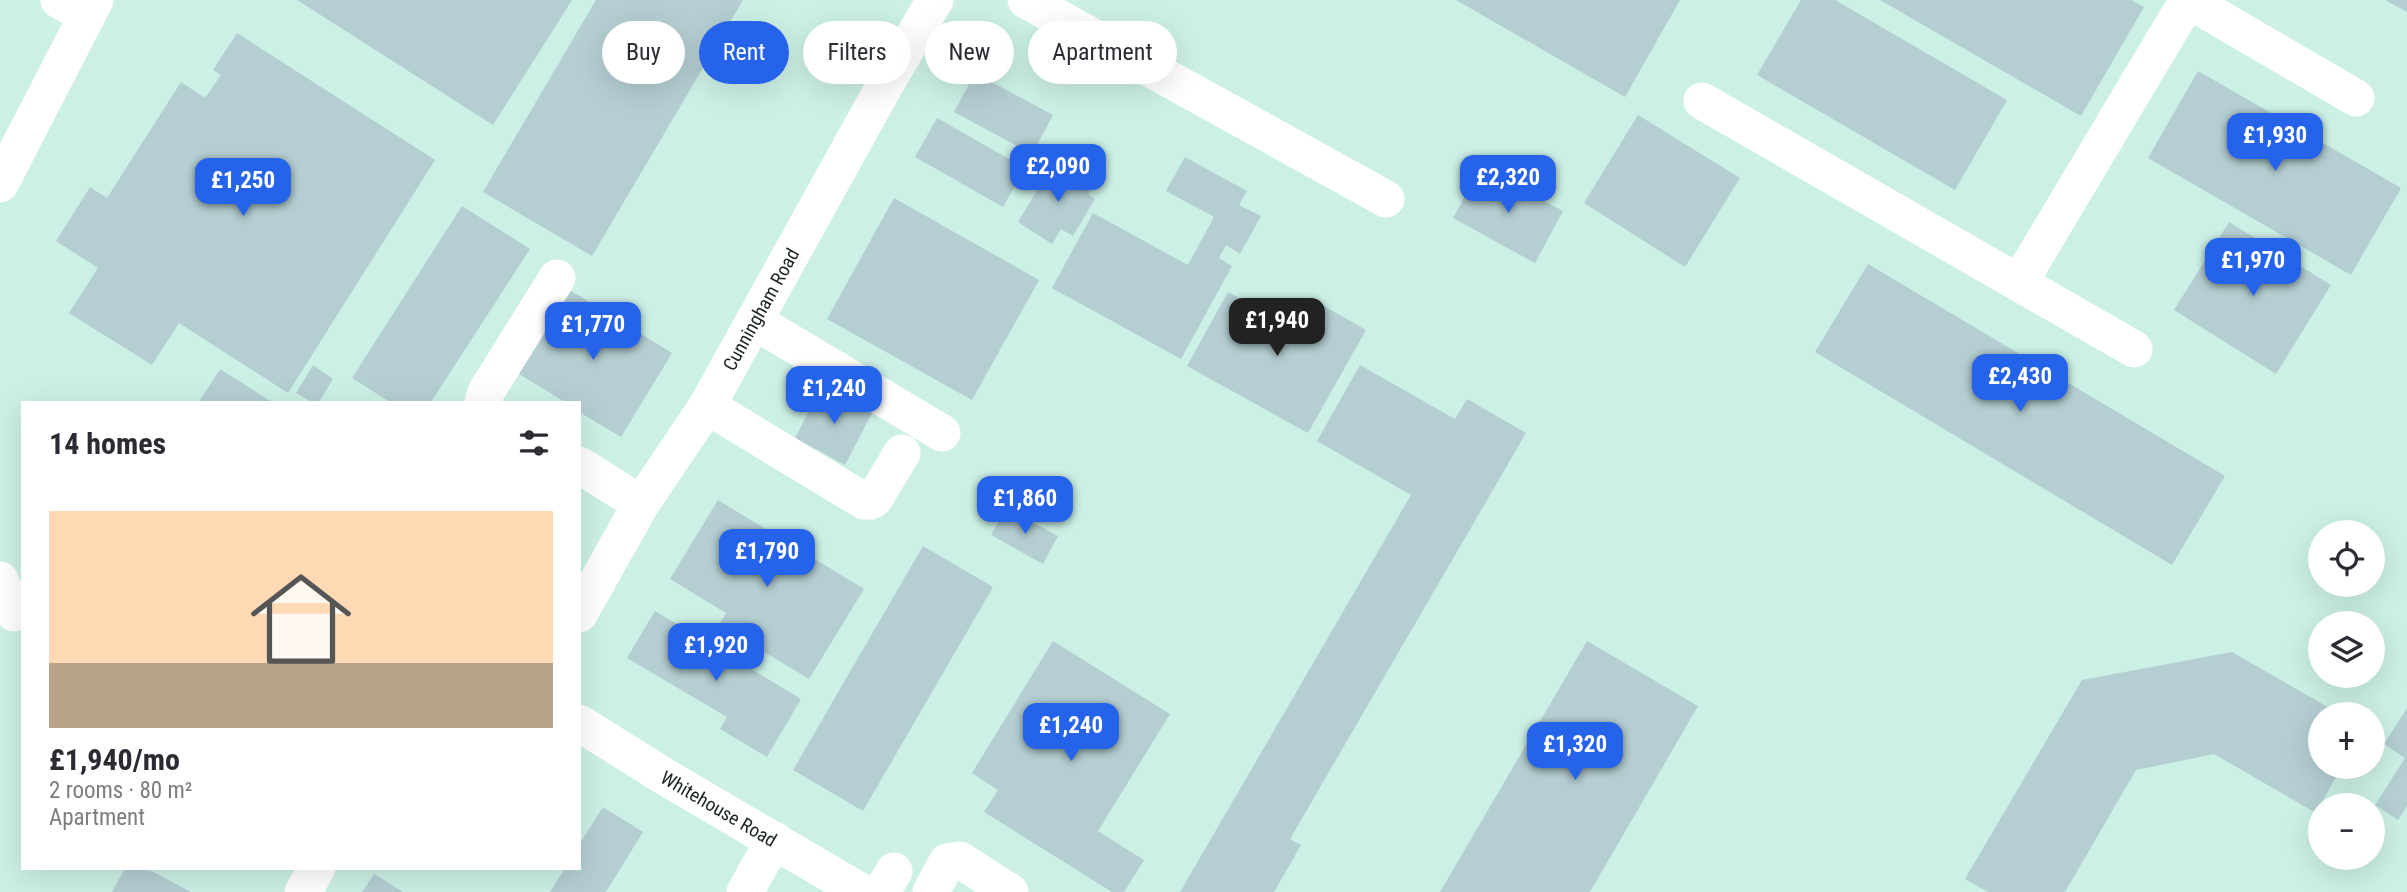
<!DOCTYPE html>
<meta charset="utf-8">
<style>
:root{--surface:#fff;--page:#f7f7f7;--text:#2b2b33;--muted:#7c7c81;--line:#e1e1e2;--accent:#2563eb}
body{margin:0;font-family:"Roboto Condensed",sans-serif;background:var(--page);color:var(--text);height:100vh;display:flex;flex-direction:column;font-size:26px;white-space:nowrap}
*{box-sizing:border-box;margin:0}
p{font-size:23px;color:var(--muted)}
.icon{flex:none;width:38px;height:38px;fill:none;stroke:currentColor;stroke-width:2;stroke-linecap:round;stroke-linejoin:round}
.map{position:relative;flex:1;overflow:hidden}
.side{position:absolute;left:21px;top:401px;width:560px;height:469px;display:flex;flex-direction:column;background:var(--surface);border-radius:0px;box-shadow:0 7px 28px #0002}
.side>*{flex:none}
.banner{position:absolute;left:602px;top:21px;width:665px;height:63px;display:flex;gap:14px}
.tools{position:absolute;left:2308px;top:520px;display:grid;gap:14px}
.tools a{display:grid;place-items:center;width:77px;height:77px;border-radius:50%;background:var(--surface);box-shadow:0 7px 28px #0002;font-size:35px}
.price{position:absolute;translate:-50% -60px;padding:0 16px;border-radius:14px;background:var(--accent);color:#fff;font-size:23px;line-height:46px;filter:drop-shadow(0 2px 4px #0008)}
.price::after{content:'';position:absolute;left:50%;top:42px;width:21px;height:16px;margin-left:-10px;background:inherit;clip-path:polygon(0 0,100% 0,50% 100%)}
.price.on{background:#222;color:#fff}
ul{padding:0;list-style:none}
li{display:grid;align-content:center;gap:14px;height:371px;padding:0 28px}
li+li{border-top:2px solid var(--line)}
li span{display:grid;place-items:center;height:217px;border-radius:0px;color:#555}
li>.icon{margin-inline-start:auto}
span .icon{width:126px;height:126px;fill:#fffc;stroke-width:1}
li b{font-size:30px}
h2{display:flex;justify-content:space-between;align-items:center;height:84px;padding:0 28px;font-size:30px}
.pill{padding:0 24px;border-radius:32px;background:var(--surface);box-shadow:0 7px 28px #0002;font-size:24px;line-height:63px}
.pill.on{background:var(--accent);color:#fff}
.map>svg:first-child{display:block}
.built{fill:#ccf0e6;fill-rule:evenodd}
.building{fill:#b4ced2}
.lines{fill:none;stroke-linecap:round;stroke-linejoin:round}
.minor{stroke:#fff;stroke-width:37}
.labels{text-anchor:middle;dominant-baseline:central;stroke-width:5;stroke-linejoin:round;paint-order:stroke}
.street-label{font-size:19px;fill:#1a2321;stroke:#fff}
</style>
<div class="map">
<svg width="2407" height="892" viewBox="0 0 2407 892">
<rect width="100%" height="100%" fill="#dffaf2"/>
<path class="built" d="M0 0H2407V892H0ZM23 402H579V868H23ZM2320 532H2373V584H2320ZM2320 623H2373V676H2320ZM2320 714H2373V766H2320ZM2320 805H2373V858H2320Z"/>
<path class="building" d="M297 0H572L493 125Z
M596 0H743L592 256 483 192Z
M1456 0H1680L1625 97Z
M1801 0H1835L2007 100 1955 190 1757 75Z
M1880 0H2131L2144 7 2081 116Z
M2385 0H2407V12Z
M237 33 435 160 288 393 179 323 152 365 69 313 98 268 56 241 90 187 107 198 181 82 205 98 221 75 213 70Z
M2198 71 2401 188 2351 275 2148 158Z
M975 73 1053 115 1032 154 954 112Z
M1638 115 1740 178 1685 267 1584 203Z
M937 118 1025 168 1003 207 915 157Z
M1185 157 1247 191 1239 205 1261 216 1240 254 1226 245 1219 258 1232 266 1181 359 1052 288 1093 213 1188 265 1214 217 1166 191Z
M1055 160 1094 184 1088 194 1095 199 1073 236 1061 229 1052 244 1018 222Z
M1481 167 1563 211 1535 263 1453 218Z
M894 198 1039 280 972 400 827 319Z
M462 206 530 249 431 402H390L352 378Z
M2229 222 2331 285 2276 374 2174 310Z
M1868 264 2225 476 2172 565 1815 352Z
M565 287 672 353 621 437 579 412V402H565L514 371Z
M1228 292 1298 330 1315 301 1366 330 1308 433 1187 366Z
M313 365 333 379 319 402H311L296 393Z
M1360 365 1455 419 1467 399 1526 433 1290 839 1301 845 1274 892H1180L1411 495 1317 441Z
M220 369 272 402H199Z
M822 386 872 413 845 465 795 438Z
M718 500 864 589 809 679 719 625 726 613 670 579Z
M1006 508 1058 536 1043 564 991 535Z
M923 546 993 587 863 811 793 770Z
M655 611 801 699 767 757 720 729 727 717 627 658Z
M1053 641 1170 714 1098 831 1144 860 1124 892H1112L984 812 998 790 972 773Z
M1587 641 1698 706 1590 892H1440Z
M2232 652 2340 714H2320V766H2342L2316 813 2214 754 2136 770 2065 892H1988L1965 879 2082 680Z
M2407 708V806L2398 820 2375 805 2405 758 2384 744Z
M603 807 643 832 606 892H550L565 868H579V845Z
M125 868H146L191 892H112Z
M374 874 403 892H362Z"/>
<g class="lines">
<g class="minor">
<path d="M59 0 87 16"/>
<path d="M1026 0 1386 199"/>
<path d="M2188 0 2356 98"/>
<path d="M1702 101 2134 349"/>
<path d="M0 184 95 0"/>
<path d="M2019 283 2188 0"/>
<path d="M754 321 942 433"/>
<path d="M483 402 486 392 557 278"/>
<path d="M707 406 864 501H871L875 498 902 453"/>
<path d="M579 465 641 504"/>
<path d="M0 580 14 613"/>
<path id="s1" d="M579 614 641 504 707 406 881 92 935 0"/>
<path id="s2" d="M579 723 662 775 861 892"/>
<path d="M303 892 317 868"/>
<path d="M745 892 774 840"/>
<path d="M882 892 894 871"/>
<path d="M931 892 947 862 960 860 1010 892"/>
</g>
</g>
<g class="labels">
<g class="street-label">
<text stroke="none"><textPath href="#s1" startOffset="355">Cunningham Road</textPath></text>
<text stroke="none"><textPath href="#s2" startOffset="164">Whitehouse Road</textPath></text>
</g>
</g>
</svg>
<div class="tools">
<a><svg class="icon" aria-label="locate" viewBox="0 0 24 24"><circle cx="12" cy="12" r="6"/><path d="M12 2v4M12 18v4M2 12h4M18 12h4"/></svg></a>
<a><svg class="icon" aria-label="layers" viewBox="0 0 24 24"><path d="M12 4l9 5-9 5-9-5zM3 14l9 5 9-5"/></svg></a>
<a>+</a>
<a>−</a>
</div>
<b class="price" style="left:2275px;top:173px">£1,930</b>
<b class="price" style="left:1058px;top:204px">£2,090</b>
<b class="price" style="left:1508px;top:215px">£2,320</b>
<b class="price" style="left:243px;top:218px">£1,250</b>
<b class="price" style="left:2253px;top:298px">£1,970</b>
<b class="price on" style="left:1277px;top:358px">£1,940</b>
<b class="price" style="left:593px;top:362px">£1,770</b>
<b class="price" style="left:2020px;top:414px">£2,430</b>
<b class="price" style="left:834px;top:426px">£1,240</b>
<b class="price" style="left:1025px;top:536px">£1,860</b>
<b class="price" style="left:767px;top:589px">£1,790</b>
<b class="price" style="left:716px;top:683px">£1,920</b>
<b class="price" style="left:1071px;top:763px">£1,240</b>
<b class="price" style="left:1575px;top:782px">£1,320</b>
<div class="banner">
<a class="pill">Buy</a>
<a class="pill on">Rent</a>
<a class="pill">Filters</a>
<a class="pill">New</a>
<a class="pill">Apartment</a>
</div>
<section class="side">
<h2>14 homes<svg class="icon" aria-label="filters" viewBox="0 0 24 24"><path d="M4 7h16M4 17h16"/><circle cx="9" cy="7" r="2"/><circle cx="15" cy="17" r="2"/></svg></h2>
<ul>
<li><span style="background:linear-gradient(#ffd9b3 70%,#b9a48a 0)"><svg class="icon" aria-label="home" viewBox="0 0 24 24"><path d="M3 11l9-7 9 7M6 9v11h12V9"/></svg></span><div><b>£1,940/mo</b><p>2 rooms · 80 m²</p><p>Apartment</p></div></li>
</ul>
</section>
</div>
